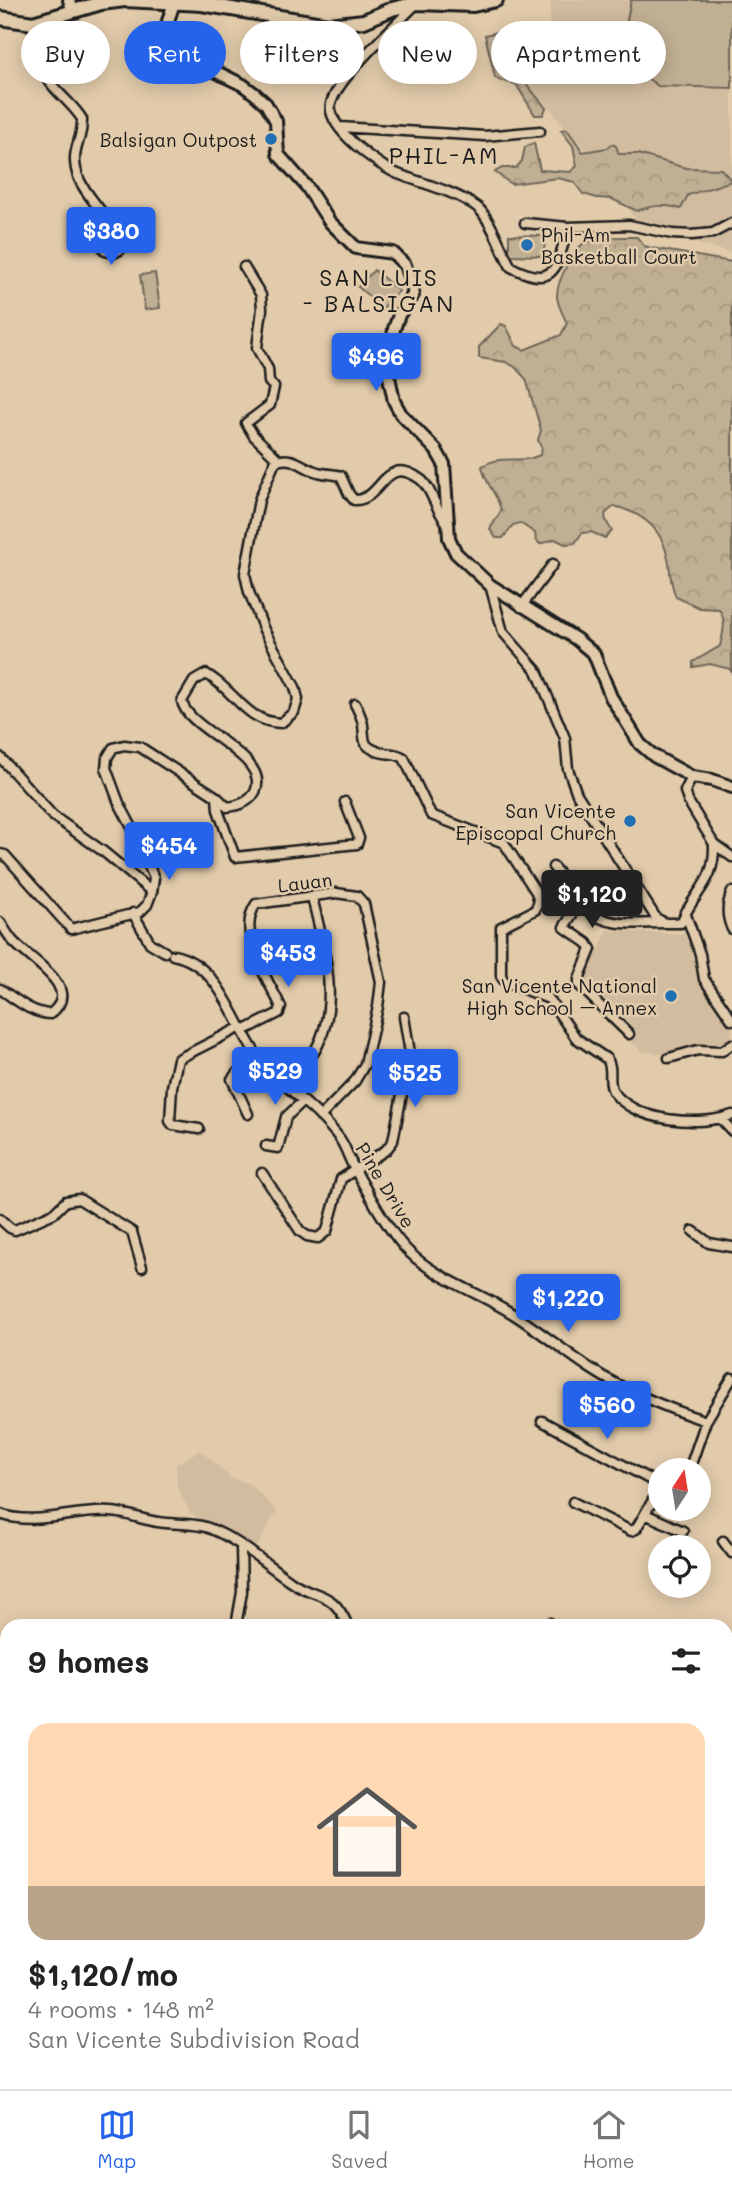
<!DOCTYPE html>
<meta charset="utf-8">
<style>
:root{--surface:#fff;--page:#f6f6f6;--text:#222;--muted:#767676;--line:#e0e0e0;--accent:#2563eb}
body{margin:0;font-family:Mali,sans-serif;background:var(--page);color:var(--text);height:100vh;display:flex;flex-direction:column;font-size:26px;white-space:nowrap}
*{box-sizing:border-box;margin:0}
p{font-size:23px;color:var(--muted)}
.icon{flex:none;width:38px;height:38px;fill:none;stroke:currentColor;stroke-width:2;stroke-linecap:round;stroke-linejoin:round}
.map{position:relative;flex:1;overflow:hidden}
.side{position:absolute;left:0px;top:1619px;width:733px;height:471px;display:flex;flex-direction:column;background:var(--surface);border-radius:21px 21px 0 0;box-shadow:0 4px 18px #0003}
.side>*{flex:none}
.banner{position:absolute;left:21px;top:21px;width:691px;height:63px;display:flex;gap:14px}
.needle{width:46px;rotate:12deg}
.tools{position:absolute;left:648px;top:1458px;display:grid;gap:14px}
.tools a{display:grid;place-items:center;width:63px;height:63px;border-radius:50%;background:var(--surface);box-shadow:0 4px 18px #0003;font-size:35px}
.price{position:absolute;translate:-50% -60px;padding:0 16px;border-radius:7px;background:var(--accent);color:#fff;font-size:23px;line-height:46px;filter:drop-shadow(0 2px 4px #0008)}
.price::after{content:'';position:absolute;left:50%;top:42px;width:21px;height:16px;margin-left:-10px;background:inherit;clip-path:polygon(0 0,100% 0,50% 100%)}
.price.selected{background:#222;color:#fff}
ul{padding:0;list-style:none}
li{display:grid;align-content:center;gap:14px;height:371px;padding:0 28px}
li+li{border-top:2px solid var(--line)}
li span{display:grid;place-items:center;height:217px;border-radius:21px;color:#555}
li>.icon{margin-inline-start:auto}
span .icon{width:126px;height:126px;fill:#fffc;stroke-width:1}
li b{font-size:30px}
h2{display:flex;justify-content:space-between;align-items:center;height:84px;padding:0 28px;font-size:30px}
.pill{padding:0 24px;border-radius:32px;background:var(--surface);box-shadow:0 4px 18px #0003;font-size:24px;line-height:63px}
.pill.selected{background:var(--accent);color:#fff}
.menu{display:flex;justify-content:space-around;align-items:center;height:98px;border-top:2px solid var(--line);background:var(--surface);font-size:19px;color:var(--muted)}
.menu a{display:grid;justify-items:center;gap:4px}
.menu .selected{color:var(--accent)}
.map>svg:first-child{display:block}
.built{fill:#d2bc9f}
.forest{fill:url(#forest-crowns);stroke:#6e6658;stroke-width:2}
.park{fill:#c1af93;stroke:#6e6658;stroke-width:2}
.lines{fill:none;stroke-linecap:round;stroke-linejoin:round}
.street-casing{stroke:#1c1c1c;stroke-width:13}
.secondary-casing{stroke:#1c1c1c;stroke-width:16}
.primary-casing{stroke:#1c1c1c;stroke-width:18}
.street{stroke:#e2cbab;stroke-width:8}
.secondary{stroke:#e2cbab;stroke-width:10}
.primary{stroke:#e2cbab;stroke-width:12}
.poi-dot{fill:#1f6fb2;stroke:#e2cbab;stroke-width:2.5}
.labels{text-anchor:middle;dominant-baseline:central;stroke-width:5;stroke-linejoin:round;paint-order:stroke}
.poi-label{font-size:19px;fill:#1c1c1c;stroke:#e2cbab;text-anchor:end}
.street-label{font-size:19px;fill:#1c1c1c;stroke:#e2cbab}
.quarter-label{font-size:23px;letter-spacing:2px;fill:#1c1c1c;stroke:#e2cbab}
</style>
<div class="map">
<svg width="732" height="2089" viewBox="0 0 732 2089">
<defs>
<pattern id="forest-crowns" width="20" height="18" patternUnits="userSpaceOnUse" patternTransform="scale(1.75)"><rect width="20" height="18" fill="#c1af93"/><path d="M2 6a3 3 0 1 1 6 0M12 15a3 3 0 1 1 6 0" fill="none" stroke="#a5967e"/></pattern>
</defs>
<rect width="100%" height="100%" fill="#e2cbab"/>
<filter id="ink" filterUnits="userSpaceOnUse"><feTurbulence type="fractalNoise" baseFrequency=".0143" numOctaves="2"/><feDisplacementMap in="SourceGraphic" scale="14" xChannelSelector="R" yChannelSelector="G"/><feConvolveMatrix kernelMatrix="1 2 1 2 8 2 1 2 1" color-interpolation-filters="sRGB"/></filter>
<g filter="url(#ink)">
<path class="built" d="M551 0H732V253L652 232 637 222 603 172 523 77 547 53Z
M608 930 685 934 705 990 717 1002 732 1029 731 1038 726 1044 715 1048 669 1054 643 1052 628 1040 633 1030 582 983Z
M200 1450 230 1477 250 1484 277 1511 255 1550 211 1527 190 1513 177 1487 176 1464Z"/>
<path class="forest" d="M498 32C511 40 524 38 528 56L523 62 520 76 546 108 543 115H535L516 84 499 80 495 77 485 35Z
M567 129 583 152 607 148 612 144 616 146 619 154H638L686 168 721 169 732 181 688 195 681 209C664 204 653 205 637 211L612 199 597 198 583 194 574 182 558 178 511 184 495 172 502 168H516L522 161 525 147 534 143 540 170 570 172 577 166 573 146 561 130Z
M637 237 644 246 652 248 732 262V673L730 669 710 664 693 667V662L720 646C723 633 727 621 719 609L700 608 676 597C671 586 670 575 669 563 664 531 646 514 614 506L605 514 606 521 612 531 605 538 591 532 582 533 575 543 565 544 555 539 540 544 536 540 535 533 520 523 513 525 503 538H496L490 529 501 511C498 493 485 485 482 466 505 453 519 465 540 455L542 449 538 440 541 430 526 379 515 367 506 362 479 358V347L501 324 506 326 516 346 524 350 561 335 567 323C563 315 558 306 557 297 556 283 574 246 588 241 603 236 621 237 637 237Z"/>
<path class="park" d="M631 0H732V88L658 86 628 64 623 39Z
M509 235 545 236 544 256 509 255Z
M374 270 399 291 383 308 358 287Z
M155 273 160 308 145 310 140 275Z"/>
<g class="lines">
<defs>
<path id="street" d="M417 3C397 24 336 79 331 104 326 128 379 166 398 174 424 184 454 191 477 207 490 217 502 252 511 267 558 291 557 264 568 227
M33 23C36 45 37 68 53 86 63 98 74 106 82 119 83 143 68 150 79 179 87 197 104 211 112 229 116 237 120 241 120 250L114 253 105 251 103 247 112 229
M340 127 485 136 540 131
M525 223 568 227 629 225 672 234 691 235 713 233 732 223
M244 267 261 295 262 309 257 348 268 369 269 382 274 387 270 405 246 423 254 436 279 460
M490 585 503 632 537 671 565 738 568 769 577 794 656 918 665 923H681C695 889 715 884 714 844
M521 607 553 564
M355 704C358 710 362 717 363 725 365 739 361 745 377 751 386 755 395 752 404 758L431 815 504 843 536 892 539 902 535 910 501 927V976L505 982 549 999 576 1038 607 1059C614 1069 607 1081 613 1091 633 1122 701 1127 732 1115
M0 757 53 816 104 852 152 892
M692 777 685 791 688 801 714 844 732 857
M217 797 218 810 235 857 357 844 359 838 345 802
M0 854 5 855 71 929 140 912 147 905 152 892 154 878 135 833 119 803 106 768 107 758 113 748 124 745 140 747 217 797 227 807C238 806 249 803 255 792 272 756 186 730 182 701L194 681 206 674C235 690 245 722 281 723L294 712 298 699 295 687 264 630 249 592 245 574 259 500 275 462C293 454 302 468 318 472 325 474 333 474 341 476L349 494 354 500C383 501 383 453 420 479 432 487 435 512 449 525
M553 867C565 880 576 897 588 910 607 928 639 923 663 923
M732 892C726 905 726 916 732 929
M581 901 564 927 587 943 591 949 579 979V985L629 1034
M685 912 700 954 704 979 732 1020
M133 913 150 943 165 952
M0 922C4 928 8 935 12 940 28 959 85 988 50 1014 30 1013 16 999 0 989
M173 955C222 964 234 1027 261 1061 285 1089 318 1109 340 1139 346 1148 349 1159 354 1168 367 1191 390 1234 409 1252 438 1280 479 1292 513 1314 540 1331 565 1352 591 1369 626 1392 667 1408 706 1421
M243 1031 279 1013 281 1007C269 980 235 934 256 904L336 893 357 896 364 904 381 982 378 1007 365 1064 355 1081 320 1117
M669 1058 698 1050 722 1051 732 1044
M286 1084C297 1072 310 1061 317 1047 341 1001 323 944 312 897
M248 1114 232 1079 238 1072 262 1061
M721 1119 732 1131
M199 1129 173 1125 170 1121 172 1087 178 1059 241 1027
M266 1146 278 1148 286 1117 303 1101
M262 1173 300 1231 307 1236 318 1238 327 1231 341 1179 386 1150 393 1141 410 1053 404 1017
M0 1219 10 1228 15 1230 54 1213 66 1201 79 1199 132 1232 142 1267
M693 1231 709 1243 732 1247
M542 1421 660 1485
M689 1470 706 1421 732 1378
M573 1502 631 1531 636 1529 660 1488
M0 1514C37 1527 74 1509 111 1512 127 1513 143 1520 158 1522 175 1525 196 1522 211 1529 241 1541 265 1564 292 1582 319 1600 332 1589 348 1626
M645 1514 683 1531
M723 1541 732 1553
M550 1623 553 1626
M236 1626 242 1592 241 1547
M726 1738 732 1746
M726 1789 732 1785
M0 1821 7 1817
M726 1838 732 1842
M0 1963 7 1974
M0 2046 7 2062
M726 2057 732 2064
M23 2082 30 2089
M92 2082 96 2089
M346 2082 348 2089
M707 2082V2089
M441 2089 442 2082
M513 2089 515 2082
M576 2089 577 2082
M659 2089 660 2082"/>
<path id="secondary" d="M69 0 73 11
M174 3C170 16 161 35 168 48L243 85 255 94 266 104 276 121 278 154 307 187 329 221 356 248 393 253 405 265 413 289V295L399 315 394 329 389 377 394 401 401 414 436 450 444 464 449 538 456 553 490 585 576 639 594 654 611 697 640 744 654 756 692 777 712 780 732 787"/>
<path id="primary" d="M0 18 33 23 101 3 125 0 202 4 328 25 364 21 392 9 417 3 473 5 496 0"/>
</defs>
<use href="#street" class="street-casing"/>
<use href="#secondary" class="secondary-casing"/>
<use href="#primary" class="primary-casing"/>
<use href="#street" class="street"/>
<use href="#secondary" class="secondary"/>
<use href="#primary" class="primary"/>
</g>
</g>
<g class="poi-dot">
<circle cx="271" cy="139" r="7"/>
<circle cx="527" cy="245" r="7"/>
<circle cx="630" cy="821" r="7"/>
<circle cx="671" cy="996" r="7"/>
</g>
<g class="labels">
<g class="poi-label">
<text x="257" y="139">Balsigan Outpost</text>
<text x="541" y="234" text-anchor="start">Phil-Am<tspan x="541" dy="22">Basketball Court</tspan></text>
<text x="616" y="810">San Vicente<tspan x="616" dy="22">Episcopal Church</tspan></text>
<text x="657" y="985">San Vicente National<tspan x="657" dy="22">High School – Annex</tspan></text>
</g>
<g class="street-label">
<text transform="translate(305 882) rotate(-7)">Lauan</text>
<text transform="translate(386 1185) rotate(59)">Pine Drive</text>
</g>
<g class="quarter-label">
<text x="444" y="155">PHIL-AM</text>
<text x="379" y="277">SAN LUIS<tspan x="379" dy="26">- BALSIGAN</tspan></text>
</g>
</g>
</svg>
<div class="tools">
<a><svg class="needle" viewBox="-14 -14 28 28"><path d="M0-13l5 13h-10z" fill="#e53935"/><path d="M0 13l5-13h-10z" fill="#767676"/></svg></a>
<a><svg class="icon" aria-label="locate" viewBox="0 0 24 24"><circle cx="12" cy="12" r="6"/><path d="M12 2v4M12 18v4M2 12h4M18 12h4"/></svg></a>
</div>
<b class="price" style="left:111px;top:267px">$380</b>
<b class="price" style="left:376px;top:393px">$496</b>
<b class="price" style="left:169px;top:882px">$454</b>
<b class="price selected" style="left:592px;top:930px">$1,120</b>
<b class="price" style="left:288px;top:989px">$453</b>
<b class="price" style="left:275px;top:1107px">$529</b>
<b class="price" style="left:415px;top:1109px">$525</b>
<b class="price" style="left:568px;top:1334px">$1,220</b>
<b class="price" style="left:607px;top:1441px">$560</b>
<div class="banner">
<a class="pill">Buy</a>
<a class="pill selected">Rent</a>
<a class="pill">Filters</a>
<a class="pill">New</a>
<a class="pill">Apartment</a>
</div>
<section class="side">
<h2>9 homes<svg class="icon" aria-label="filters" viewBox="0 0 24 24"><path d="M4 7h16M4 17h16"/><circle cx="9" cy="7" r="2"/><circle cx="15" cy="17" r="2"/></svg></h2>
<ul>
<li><span style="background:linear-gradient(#ffd9b3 75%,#b9a48a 0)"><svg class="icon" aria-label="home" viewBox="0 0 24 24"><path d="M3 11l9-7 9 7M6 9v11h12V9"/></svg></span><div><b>$1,120/mo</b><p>4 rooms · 148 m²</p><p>San Vicente Subdivision Road</p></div></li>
</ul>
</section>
</div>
<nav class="menu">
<a class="selected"><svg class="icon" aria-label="map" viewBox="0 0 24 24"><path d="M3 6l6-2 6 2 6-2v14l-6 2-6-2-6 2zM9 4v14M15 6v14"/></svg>Map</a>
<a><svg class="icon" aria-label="saved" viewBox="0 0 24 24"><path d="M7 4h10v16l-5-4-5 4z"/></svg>Saved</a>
<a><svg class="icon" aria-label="home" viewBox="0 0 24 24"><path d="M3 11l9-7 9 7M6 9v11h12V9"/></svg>Home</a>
</nav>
